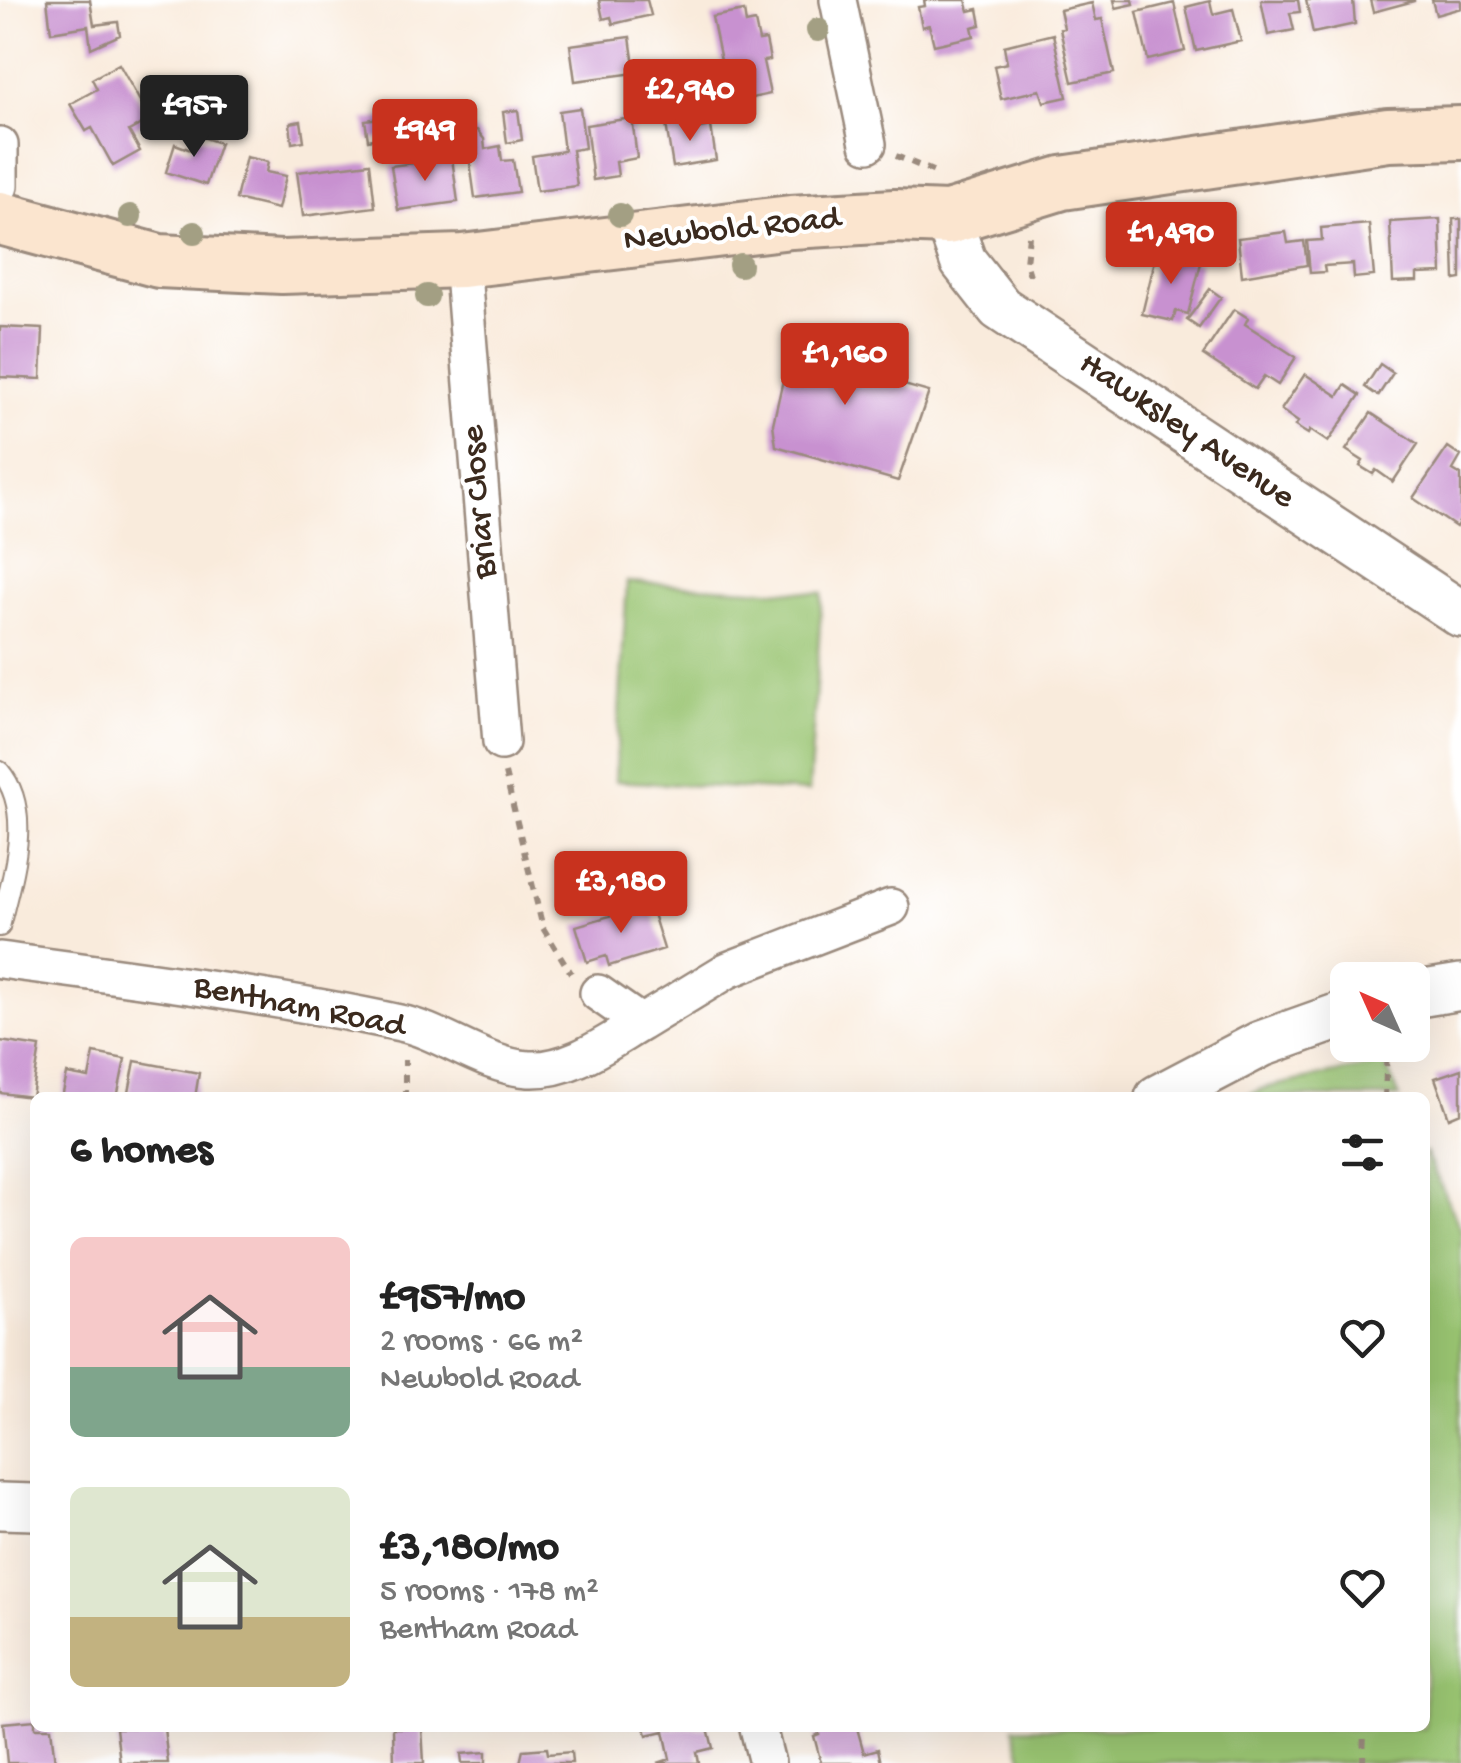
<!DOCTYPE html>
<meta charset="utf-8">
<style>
:root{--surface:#fff;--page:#f6f6f6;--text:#222;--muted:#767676;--accent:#c8321e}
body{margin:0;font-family:"Gochi Hand",sans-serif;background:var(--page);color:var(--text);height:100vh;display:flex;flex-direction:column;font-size:38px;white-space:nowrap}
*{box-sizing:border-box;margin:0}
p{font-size:32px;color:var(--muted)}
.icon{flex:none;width:55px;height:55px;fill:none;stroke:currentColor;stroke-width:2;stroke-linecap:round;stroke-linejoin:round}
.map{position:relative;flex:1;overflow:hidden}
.drawer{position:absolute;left:30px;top:1092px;width:1400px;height:640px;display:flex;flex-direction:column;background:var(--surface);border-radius:15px;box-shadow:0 10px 40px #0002}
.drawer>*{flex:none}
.needle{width:65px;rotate:315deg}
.tools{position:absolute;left:1330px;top:962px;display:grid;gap:20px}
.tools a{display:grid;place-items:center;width:100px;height:100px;border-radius:15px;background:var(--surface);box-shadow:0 10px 40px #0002;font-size:50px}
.price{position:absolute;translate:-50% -85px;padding:0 22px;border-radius:10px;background:var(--accent);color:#fff;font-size:32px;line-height:65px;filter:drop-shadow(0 2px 5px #0008)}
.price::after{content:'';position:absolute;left:50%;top:60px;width:30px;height:22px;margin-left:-15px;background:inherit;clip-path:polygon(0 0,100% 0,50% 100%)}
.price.selected{background:#222;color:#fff}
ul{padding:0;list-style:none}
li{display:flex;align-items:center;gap:30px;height:250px;padding:0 40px}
li span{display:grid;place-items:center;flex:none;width:280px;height:200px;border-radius:15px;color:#555}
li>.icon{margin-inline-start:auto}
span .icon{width:120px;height:120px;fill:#fffc;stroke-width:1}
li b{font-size:42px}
h2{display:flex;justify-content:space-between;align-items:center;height:120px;padding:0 40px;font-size:42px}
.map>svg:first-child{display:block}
.green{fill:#99c471;stroke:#6a7748;stroke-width:2.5}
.building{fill:#c891d0}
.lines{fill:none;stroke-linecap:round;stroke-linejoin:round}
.service-casing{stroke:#9a8a7d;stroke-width:22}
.minor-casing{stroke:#9a8a7d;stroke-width:40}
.tertiary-casing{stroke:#9a8a7d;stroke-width:50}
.secondary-casing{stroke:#9a8a7d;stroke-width:58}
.path{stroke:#9a8a7d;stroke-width:6;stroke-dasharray:8 8;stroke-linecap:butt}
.service{stroke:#fff;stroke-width:18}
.minor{stroke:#fff;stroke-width:35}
.tertiary{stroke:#fff;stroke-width:45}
.secondary{stroke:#fbe5cf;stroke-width:52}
.tree{fill:#a39f83}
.labels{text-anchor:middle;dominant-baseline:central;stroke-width:8;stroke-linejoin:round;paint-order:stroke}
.street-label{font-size:35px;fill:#3b2a1e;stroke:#fff}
</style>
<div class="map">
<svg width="1461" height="1763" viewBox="0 0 1461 1763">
<rect width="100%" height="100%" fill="#fff"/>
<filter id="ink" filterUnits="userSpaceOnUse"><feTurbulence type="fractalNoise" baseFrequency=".01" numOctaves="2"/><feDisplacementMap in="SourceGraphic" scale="20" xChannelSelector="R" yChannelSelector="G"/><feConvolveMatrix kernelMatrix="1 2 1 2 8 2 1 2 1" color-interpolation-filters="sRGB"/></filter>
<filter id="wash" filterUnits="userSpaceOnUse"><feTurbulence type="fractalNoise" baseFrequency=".0048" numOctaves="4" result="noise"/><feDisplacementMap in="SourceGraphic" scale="40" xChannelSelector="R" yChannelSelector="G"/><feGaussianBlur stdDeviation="2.25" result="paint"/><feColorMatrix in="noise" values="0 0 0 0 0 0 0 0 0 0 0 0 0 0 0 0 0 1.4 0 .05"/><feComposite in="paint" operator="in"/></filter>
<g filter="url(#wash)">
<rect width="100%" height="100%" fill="#f9ebdc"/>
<path class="green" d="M627 582 822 593 809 792 615 781Z
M1384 1063 1400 1097H1245L1264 1088Z
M1425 1151 1461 1230V1763H1024L1014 1728H1425Z"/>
<g id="blocks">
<path class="building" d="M47 0H90L94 25 118 22 120 35 91 48 88 26 51 32Z
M599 0H647L651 15 613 24 611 17 603 19Z
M924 0H966L969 11 978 9 981 25 972 27 974 36 934 45 929 25 922 27 918 7 925 6Z
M1114 0H1133L1134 4 1116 8Z
M1261 0H1298L1300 12 1290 13 1294 30 1268 35Z
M1306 0H1353L1355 24 1313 33Z
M1370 0H1414V1L1373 12Z
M1432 0H1461V8L1436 15Z
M1210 1 1213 14 1233 9 1241 41 1196 51 1186 7Z
M1092 3 1096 20 1102 19 1114 73 1072 82 1060 29 1064 28 1060 10Z
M1174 3 1185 51 1148 60 1137 12Z
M744 11 746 24 755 22 759 41 766 40 770 60 763 61 770 94 729 103 726 86 715 88 710 85 708 73 723 70 712 17Z
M1053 34 1067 97 1044 102 1040 90 1001 99 994 66 1007 63 1004 46Z
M630 37 635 73 575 81 570 45Z
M119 64 150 119 129 131 140 151 113 166 92 128 86 131 70 104 97 89 92 79Z
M658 88 663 119 647 121 642 91Z
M580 108 585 148 572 150 577 186 537 191 532 156 564 151 559 111Z
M459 110 464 146 446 148 442 118 447 117 446 111Z
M518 110 522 140 507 143 503 112Z
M388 117 390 136 368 140 365 120Z
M632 118 637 158 616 162 618 176 593 180 586 125Z
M690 119 692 129 711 126 716 160 673 167 666 124Z
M301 121 304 141 292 143 290 123Z
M477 130 484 139 485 149 500 146 502 161 513 160 518 192 475 198 467 141 471 131Z
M196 135 220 143 206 185 166 172 175 144 191 150Z
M246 157 268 162 266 172 286 176 278 209 236 199Z
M452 158 458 202 398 210 391 166Z
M370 163 375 207 303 216 297 172Z
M1440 219 1442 273 1417 274V281L1393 282 1390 222Z
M1453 219H1461V279L1455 280Z
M1369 224 1374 276 1354 278 1353 264 1324 266 1325 272 1310 273 1307 241 1322 240 1321 228Z
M1286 232 1288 243 1304 241 1307 265 1242 276 1238 238Z
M1157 252 1201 263 1188 314 1176 311 1173 321 1142 314Z
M1210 289 1221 297 1199 328 1187 320Z
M1234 309 1248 318 1245 324 1296 357 1278 385 1264 376 1255 389 1203 355Z
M0 327 43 329 41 379 0 377Z
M795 327 871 351 865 374 929 392 898 481 776 446 773 424Z
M1380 364 1393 373 1378 396 1365 387Z
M1305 374 1338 396 1345 385 1360 395 1328 442 1310 430 1308 434 1295 426 1298 422 1281 410Z
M1371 413 1418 444 1393 482 1376 470 1373 474 1360 466 1363 461 1346 450Z
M1448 447 1461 456 1453 470 1461 475V519L1456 527 1413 498Z
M650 904 664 949 609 966 606 956 587 962 576 926Z
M0 1041 40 1047 32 1097 0 1093Z
M94 1053 125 1059 117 1098H62L67 1074 89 1078Z
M135 1061 199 1073 195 1098H128Z
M1461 1069V1113L1449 1118 1435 1078Z
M35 1720V1728H51L55 1763H7L3 1723Z
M116 1728H164L168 1763H120Z
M393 1728H422L424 1763H394Z
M645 1728H708L713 1748 697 1752 699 1763H658L670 1759 664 1731 647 1735Z
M817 1728H857L864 1753 878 1749 881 1763H821L814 1736 819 1734Z
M547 1748 548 1754 571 1752 572 1763H520L523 1750Z
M486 1752V1763H462L461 1754Z"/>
</g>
</g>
<g filter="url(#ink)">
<use href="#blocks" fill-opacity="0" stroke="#9a8a7d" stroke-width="2.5"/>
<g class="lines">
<defs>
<path id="service" d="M0 771C35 812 11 879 0 927"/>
<path id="minor" d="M838 0 868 144
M0 145V186
M462 261 501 742
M0 960C133 978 269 995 400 1023 441 1031 483 1066 529 1069 570 1071 607 1043 641 1023L598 993
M641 1023 728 970 891 907
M758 1728 767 1763"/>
<path id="tertiary" d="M948 218 963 261 1000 308 1461 614
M1412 995 1461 987
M1158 1098 1261 1044 1348 1013
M0 1506 35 1507"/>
<path id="secondary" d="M0 218 159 261 282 267 462 261 791 222 895 216 948 218 1062 183 1388 135 1461 133"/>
</defs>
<use href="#service" class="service-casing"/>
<use href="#minor" class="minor-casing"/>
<use href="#tertiary" class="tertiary-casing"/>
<use href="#secondary" class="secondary-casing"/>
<path class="path" d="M896 156 935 172
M1029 236 1026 262 1032 282
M505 773 543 928 571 973
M405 1098V1060
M1385 1098 1387 1045
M1363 1763 1364 1728"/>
<use href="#service" class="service"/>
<use href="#minor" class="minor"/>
<use href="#tertiary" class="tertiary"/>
<use href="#secondary" class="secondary"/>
</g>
<g class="tree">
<circle cx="818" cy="30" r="12"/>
<circle cx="620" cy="215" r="12"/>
<circle cx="130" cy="216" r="12"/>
<circle cx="194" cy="233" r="12"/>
<circle cx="740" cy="265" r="12"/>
<circle cx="427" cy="296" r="12"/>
</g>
</g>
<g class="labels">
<g class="street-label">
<text transform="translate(732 231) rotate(-6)">Newbold Road</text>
<text transform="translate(1186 432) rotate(34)">Hawksley Avenue</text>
<text transform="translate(481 502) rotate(-95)">Briar Close</text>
<text transform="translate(299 1008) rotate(11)">Bentham Road</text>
</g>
</g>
</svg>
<div class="tools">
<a><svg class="needle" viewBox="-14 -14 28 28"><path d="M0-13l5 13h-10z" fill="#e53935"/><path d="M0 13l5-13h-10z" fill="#767676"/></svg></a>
</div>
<b class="price" style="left:690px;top:144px">£2,940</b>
<b class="price selected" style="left:194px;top:160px">£957</b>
<b class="price" style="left:425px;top:184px">£949</b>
<b class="price" style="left:1171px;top:287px">£1,490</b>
<b class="price" style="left:845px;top:408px">£1,160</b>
<b class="price" style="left:621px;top:936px">£3,180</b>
<section class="drawer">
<h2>6 homes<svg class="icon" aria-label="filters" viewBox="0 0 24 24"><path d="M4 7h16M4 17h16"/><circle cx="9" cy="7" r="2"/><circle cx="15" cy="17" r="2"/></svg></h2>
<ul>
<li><span style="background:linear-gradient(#f6c9c9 65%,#7fa58c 0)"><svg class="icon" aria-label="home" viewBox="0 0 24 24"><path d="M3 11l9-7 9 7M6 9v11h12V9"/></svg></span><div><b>£957/mo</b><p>2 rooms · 66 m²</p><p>Newbold Road</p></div><svg class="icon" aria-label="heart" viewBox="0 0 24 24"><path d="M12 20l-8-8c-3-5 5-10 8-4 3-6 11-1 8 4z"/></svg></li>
<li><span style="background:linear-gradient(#dfe7d0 65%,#c2b280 0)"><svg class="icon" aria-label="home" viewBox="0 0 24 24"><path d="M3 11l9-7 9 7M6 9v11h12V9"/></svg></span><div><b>£3,180/mo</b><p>5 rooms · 178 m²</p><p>Bentham Road</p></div><svg class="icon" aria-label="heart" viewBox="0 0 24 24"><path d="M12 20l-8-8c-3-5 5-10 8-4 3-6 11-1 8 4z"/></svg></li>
</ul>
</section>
</div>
